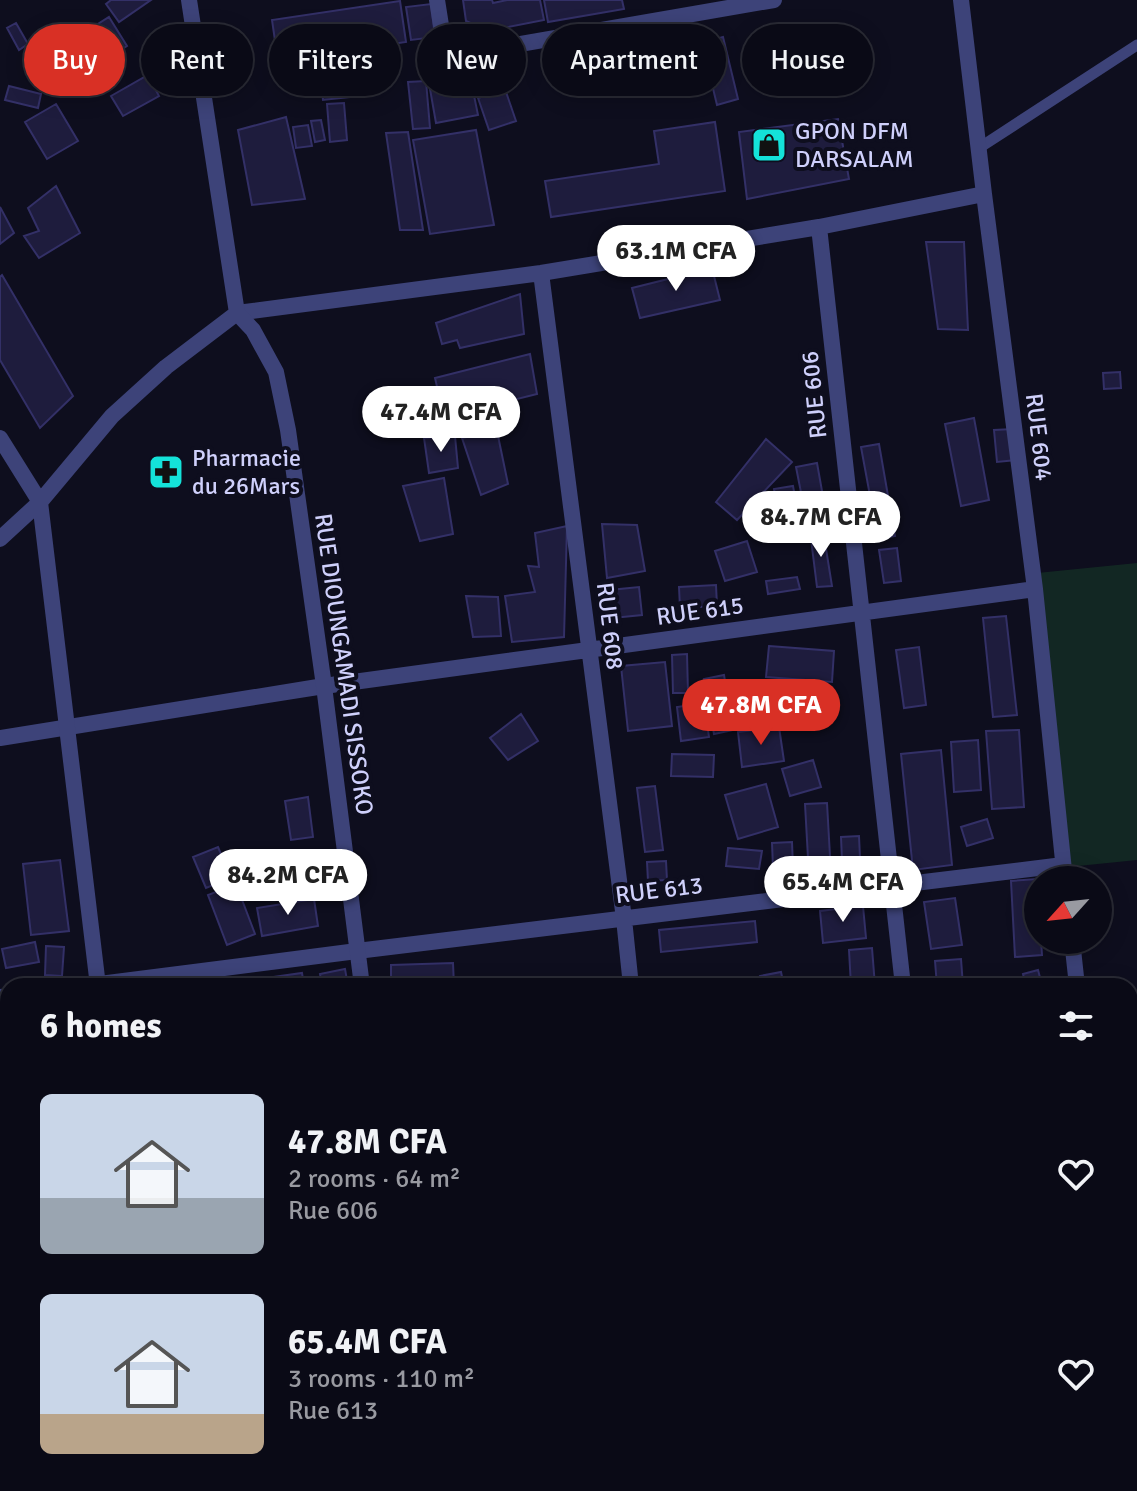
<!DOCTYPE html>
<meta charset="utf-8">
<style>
:root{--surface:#0a0a16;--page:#13131f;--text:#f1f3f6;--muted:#999aa1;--line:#2a2b35;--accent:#d93025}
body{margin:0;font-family:Signika,sans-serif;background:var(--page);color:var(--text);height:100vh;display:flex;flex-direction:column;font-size:30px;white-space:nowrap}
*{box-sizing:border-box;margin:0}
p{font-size:26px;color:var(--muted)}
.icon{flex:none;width:44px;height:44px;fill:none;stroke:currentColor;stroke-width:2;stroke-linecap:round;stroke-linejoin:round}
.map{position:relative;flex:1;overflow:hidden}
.side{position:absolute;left:0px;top:978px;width:1138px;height:514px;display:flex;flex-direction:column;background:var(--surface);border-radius:24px 24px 0 0;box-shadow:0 4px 20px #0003,0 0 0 2px var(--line)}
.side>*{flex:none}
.banner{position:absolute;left:24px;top:24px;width:1090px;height:72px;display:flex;gap:16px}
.needle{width:52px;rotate:243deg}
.tools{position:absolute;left:1024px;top:866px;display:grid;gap:16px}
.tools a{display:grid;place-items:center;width:88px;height:88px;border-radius:50%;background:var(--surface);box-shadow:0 4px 20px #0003,0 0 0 2px var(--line);font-size:40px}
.price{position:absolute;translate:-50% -68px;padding:0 18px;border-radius:28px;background:#fff;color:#222;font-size:26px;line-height:52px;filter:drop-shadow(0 2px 4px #0008)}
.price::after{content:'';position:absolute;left:50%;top:48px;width:24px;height:18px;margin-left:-12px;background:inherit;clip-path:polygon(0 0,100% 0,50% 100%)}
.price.active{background:var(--accent);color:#fff}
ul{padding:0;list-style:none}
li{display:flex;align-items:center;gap:24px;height:200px;padding:0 40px}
li span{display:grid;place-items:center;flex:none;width:224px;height:160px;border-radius:12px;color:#555}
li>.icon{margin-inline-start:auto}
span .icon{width:96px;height:96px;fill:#fffc;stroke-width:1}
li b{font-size:34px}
h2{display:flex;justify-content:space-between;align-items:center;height:96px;padding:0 40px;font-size:34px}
.pill{padding:0 28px;border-radius:36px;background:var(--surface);box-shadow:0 4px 20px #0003,0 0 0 2px var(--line);font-size:28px;line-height:72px}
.pill.active{background:var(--accent);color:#fff}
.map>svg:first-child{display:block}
.green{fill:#122723}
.building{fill:#1e1c3d;stroke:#333067;stroke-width:2}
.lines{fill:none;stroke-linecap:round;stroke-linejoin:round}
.service{stroke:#3d4379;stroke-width:11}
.minor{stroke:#3d4379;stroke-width:16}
.tertiary{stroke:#3d4379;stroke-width:16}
.labels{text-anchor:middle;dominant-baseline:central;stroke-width:8;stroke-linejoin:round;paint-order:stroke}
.poi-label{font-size:24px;fill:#cfd0fb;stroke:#0e0e1e;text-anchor:start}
.street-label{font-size:24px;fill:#cfd0fb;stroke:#0e0e1e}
</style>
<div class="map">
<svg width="1137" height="1491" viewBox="0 0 1137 1491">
<rect width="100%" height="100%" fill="#0e0e1e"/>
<path class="green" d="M1137 563V860L1068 867 1037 573Z"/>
<path class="building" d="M111 0H151L119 22 106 4Z
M463 0H492L493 3 507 0H540L544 20 488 31 466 21Z
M544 0H622L624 9 548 22Z
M400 1 406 42 278 61 272 20Z
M431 4 435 37 411 40 406 7Z
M109 17 127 46 65 86 46 57Z
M16 23 28 44 19 50 7 28Z
M723 37 738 99 717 105 702 43Z
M659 52 685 58 693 89 670 95Z
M344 59 349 97 323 100 319 62Z
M148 75 159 96 123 116 111 96Z
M426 81 430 128 413 129 408 82Z
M471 81 478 115 436 123 430 89Z
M9 86 41 94 38 108 5 100Z
M505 89 516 121 489 130 478 98Z
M344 103 347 140 330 142 327 104Z
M56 104 78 141 47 159 25 122Z
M286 117 305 199 252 205 238 130Z
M838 119 849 179 747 199 739 132Z
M321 120 325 140 315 142 311 121Z
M715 122 725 191 551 217 545 181 659 164 654 131Z
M308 125 312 146 296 148 293 127Z
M476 130 494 225 430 234 413 140Z
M408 132 423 230H400L386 133Z
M56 186 80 233 39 258 24 236 39 231 28 208Z
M0 207 14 233 0 244Z
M926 242H964L968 330 938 329Z
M712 268 720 300 640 318 632 288Z
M2 275 73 396 40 428 0 360V277Z
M520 294 524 334 460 348 457 340 442 344 436 323Z
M530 354 537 394 444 417 435 378Z
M1120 372 1121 388 1104 389 1103 373Z
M409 403 413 426 398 429 393 404Z
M974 418 989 500 961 506 945 424Z
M1013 429 1016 460 997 462 994 430Z
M497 431 508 484 481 495 462 438Z
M455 436 458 468 429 473 424 438Z
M766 439 792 462 737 520 716 502Z
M879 444 895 536 878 539 861 447Z
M817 463 827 519 807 523 796 467Z
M444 478 453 534 420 541 403 486Z
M793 486 800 524 781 527 774 489Z
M602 524 637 525 645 571 607 578Z
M567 526 564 637 512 642 505 596 535 592 528 566 539 567 535 533Z
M823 530 832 586 817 587 810 531Z
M747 541 757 572 725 581 715 551Z
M897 548 901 581 884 583 879 550Z
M797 577 800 589 768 594 766 581Z
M716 585 717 606 680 608 679 587Z
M639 587 642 615 613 618 610 590Z
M466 596 498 597 501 636 473 637Z
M1006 616 1017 715 993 717 983 618Z
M769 646 834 651 832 682 766 677Z
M919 647 926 705 904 708 896 650Z
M687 654 688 693H673L672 655Z
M665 662 672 726 628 731 621 666Z
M724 675 733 730 714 734 704 679Z
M704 703 709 737 681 741 677 707Z
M521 714 538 741 508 760 490 738Z
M779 727 784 761 742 767 738 732Z
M1019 730 1024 807 992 809 986 731Z
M978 740 981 790 954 792 951 742Z
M941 750 952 865 913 870 901 754Z
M672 754 714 755 713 777 671 776Z
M813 760 821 787 790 796 782 769Z
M766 784 778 827 738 839 725 795Z
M655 786 663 850 645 852 637 788Z
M308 797 313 837 291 840 285 801Z
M827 803 831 874 809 876 805 804Z
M987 819 993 838 967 846 961 827Z
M859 836 860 858 842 860 841 837Z
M792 842 793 867 773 868 772 843Z
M218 847 231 878 206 888 193 857Z
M728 848 762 851 759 869 726 866Z
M60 860 69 931 31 935 23 864Z
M666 861 667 880 648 881 647 862Z
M1037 879 1038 940H1041L1042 955 1015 957 1011 881Z
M236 884 255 934 227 945 208 895Z
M955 898 962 945 931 949 924 902Z
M314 899 318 926 262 936 257 908Z
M863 906 866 938 823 943 820 911Z
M755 921 757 942 661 952 659 930Z
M35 942 39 962 6 968 2 949Z
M46 946 64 947 62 976 45 975Z
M872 948 875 986H851L849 950Z
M961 959 963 986H937L935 961Z
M453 963 454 986H391V965Z
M345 969 348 986H322L320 974Z
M1038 970 1042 985 1026 986 1023 974Z
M781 972 784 986H762L760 976Z
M302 973 304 986H254L253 980Z
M8 1007V1045L0 1046V1008Z
M8 1060V1100H0V1061Z
M8 1153V1234L0 1235V1154Z
M8 1306V1394L0 1356V1308Z
M59 1484H130L131 1490 60 1491Z
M478 1484H521L522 1491H453V1487Z
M569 1484H631L632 1491H571Z
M793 1484H841V1491H793Z
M996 1484H1026V1491H997Z
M1070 1484H1104V1491H1070Z"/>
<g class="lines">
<path class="service" d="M979 148 1137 45"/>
<path class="minor" d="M437 0 446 57 774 0
M961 0 984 194 1035 589 1065 880
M819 227 903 986
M541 273 624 919 631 986
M237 313 541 273 819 227 984 194
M0 738 324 686 1035 589
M1072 940 1077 986
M84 986 357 951 1063 865
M0 997 8 996
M0 1267 8 1266
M1130 1390 1137 1389
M1130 1417 1137 1468
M691 1484 692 1491
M960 1484 961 1491
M344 1491 402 1484"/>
<path class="tertiary" d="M189 0 237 313
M237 313 253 330 276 372 288 430 324 686 362 986
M0 438 40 502 98 986
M0 539 40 502 112 416 166 367 237 313
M158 1484 159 1491
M423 1484 424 1491"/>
</g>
<defs>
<symbol id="shop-square" viewBox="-11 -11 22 22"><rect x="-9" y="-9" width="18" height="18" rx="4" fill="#14e2d9" stroke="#0e0e1e"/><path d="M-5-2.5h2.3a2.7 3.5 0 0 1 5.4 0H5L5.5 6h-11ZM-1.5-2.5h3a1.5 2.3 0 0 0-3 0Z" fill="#111"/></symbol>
<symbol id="pharmacy-square" viewBox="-11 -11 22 22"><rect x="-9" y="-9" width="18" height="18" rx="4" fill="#14e2d9" stroke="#0e0e1e"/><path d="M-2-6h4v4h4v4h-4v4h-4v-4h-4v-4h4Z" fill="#111"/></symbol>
</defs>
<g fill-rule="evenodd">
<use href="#shop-square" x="749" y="125" width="40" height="40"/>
<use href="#pharmacy-square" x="146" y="452" width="40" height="40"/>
</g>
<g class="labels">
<g class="poi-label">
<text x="795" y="131">GPON DFM<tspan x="795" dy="28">DARSALAM</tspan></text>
<text x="192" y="458">Pharmacie<tspan x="192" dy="28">du 26Mars</tspan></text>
</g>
<g class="street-label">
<text transform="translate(814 395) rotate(-96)">RUE 606</text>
<text transform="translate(1039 437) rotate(83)">RUE 604</text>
<text transform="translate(700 611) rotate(-8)">RUE 615</text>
<text transform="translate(610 626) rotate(83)">RUE 608</text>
<text transform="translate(344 664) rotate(82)">RUE DIOUNGAMADI SISSOKO</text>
<text transform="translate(659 890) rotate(-7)">RUE 613</text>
</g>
</g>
</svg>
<div class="tools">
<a><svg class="needle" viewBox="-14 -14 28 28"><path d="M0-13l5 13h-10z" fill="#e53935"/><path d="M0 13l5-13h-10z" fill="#999aa1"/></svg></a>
</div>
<b class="price" style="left:676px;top:293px">63.1M CFA</b>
<b class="price" style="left:441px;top:454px">47.4M CFA</b>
<b class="price" style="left:821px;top:559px">84.7M CFA</b>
<b class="price active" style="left:761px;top:747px">47.8M CFA</b>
<b class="price" style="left:288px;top:917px">84.2M CFA</b>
<b class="price" style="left:843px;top:924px">65.4M CFA</b>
<div class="banner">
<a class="pill active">Buy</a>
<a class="pill">Rent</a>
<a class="pill">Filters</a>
<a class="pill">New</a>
<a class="pill">Apartment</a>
<a class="pill">House</a>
</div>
<section class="side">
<h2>6 homes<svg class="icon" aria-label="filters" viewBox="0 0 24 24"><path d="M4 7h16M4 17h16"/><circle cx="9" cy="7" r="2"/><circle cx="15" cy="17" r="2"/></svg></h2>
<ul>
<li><span style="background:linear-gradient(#c9d6e8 65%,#9aa5b1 0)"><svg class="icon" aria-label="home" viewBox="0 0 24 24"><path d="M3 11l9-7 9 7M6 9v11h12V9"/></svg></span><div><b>47.8M CFA</b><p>2 rooms · 64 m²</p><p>Rue 606</p></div><svg class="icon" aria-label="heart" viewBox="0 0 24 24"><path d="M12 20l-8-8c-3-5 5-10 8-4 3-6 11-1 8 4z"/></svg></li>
<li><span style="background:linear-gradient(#c9d6e8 75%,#b9a48a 0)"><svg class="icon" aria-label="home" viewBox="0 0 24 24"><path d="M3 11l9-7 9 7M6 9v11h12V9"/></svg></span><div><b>65.4M CFA</b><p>3 rooms · 110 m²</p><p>Rue 613</p></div><svg class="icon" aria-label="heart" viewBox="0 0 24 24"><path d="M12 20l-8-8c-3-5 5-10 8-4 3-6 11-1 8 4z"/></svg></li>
</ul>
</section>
</div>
